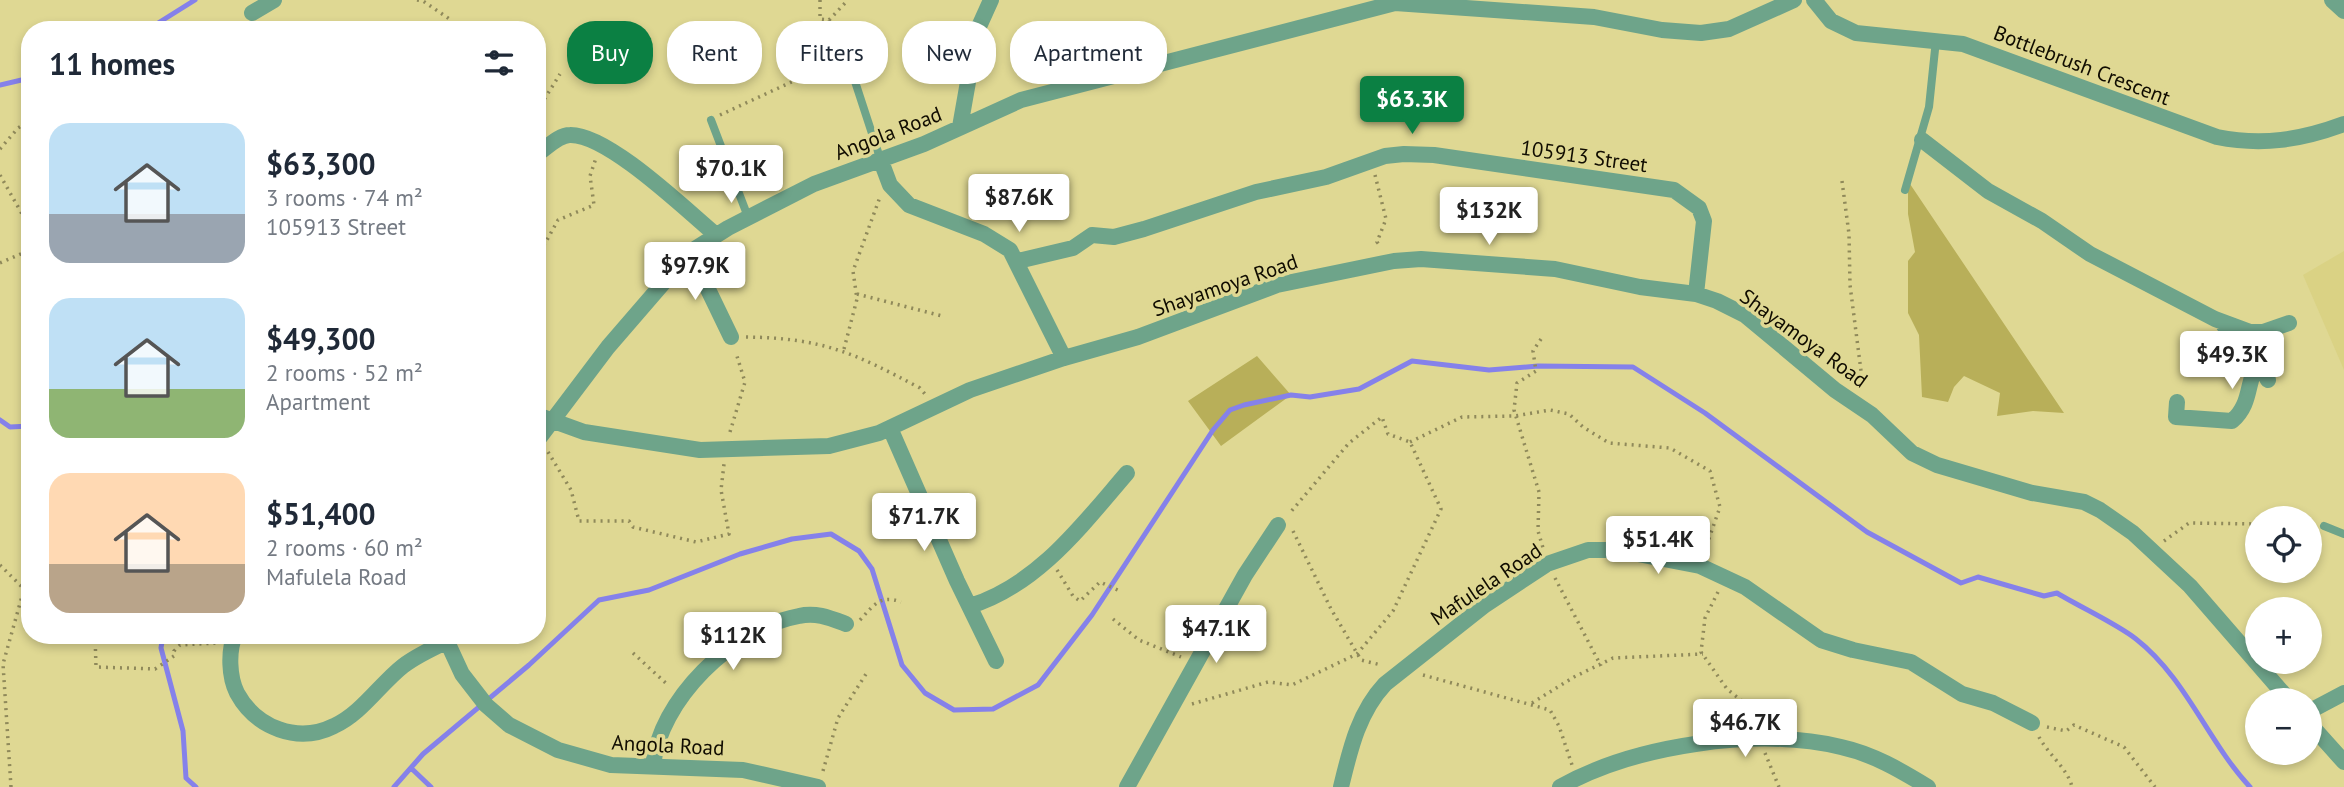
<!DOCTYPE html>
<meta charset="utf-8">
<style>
:root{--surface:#fff;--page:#f6f6f7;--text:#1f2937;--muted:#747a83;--accent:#0b8043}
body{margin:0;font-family:"PT Sans",sans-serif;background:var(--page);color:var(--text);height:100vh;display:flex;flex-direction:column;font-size:26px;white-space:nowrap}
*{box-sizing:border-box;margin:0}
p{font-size:23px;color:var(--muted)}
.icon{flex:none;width:38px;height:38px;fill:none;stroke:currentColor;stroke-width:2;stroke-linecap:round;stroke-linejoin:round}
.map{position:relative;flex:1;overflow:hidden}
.details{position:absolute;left:21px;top:21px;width:525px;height:623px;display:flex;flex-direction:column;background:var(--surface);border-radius:28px;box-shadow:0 4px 10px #0003}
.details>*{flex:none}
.guide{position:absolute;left:567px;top:21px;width:665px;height:63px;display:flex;gap:14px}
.tools{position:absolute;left:2245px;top:506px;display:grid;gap:14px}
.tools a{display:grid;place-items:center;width:77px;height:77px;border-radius:50%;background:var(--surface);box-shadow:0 4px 10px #0003;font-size:35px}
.price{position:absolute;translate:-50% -60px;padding:0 16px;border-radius:7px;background:#fff;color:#222;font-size:23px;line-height:46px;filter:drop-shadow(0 2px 4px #0008)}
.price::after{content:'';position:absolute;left:50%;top:42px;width:21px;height:16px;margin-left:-10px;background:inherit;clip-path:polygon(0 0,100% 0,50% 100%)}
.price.selected{background:var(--accent);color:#fff}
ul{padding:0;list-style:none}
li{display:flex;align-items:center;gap:21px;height:175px;padding:0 28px}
li span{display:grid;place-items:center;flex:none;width:196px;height:140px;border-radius:21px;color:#555}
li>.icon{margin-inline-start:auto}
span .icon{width:84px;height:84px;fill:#fffc;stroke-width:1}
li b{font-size:30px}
h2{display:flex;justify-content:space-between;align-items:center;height:84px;padding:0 28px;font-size:30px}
.tag{padding:0 24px;border-radius:28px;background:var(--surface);box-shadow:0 4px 10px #0003;font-size:24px;line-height:63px}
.tag.selected{background:var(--accent);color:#fff}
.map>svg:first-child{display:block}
.built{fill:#dad284}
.green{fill:#b8af59}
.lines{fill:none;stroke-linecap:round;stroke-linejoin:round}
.stream{stroke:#8581ea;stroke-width:5}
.path{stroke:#8f895a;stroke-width:3.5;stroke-dasharray:2 5;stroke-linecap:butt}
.lane{stroke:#6ea48a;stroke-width:8}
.street{stroke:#6ea48a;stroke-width:16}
.labels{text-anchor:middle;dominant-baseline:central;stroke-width:7;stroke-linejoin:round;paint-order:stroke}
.street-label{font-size:21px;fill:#100c00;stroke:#dfd893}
</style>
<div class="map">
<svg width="2344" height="787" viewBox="0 0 2344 787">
<rect width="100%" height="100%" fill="#dfd893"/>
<path class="built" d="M2344 251V370L2303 275Z"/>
<path class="green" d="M1908 181 2064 413 2033 411 1997 416 2000 393 1964 376 1954 387 1948 402 1922 397 1919 335 1908 313V261L1915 252 1908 214Z
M1257 356 1291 395 1221 446 1188 401Z"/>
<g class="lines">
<path class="stream" d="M147 30 195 0
M0 85 30 78
M0 420 10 427 30 426
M163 635 161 648 183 731 186 778 196 787
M411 768 431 787
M394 787 423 754 529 665 599 600 649 590 740 554 792 539 831 534 859 551 872 569 902 665 925 693 954 710 993 709 1038 685 1092 615 1213 430 1230 410 1244 405 1291 395 1310 397 1359 389 1412 361 1489 370 1538 366 1633 367 1705 413 1867 532 1961 583 1978 577 2044 596 2057 593C2080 607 2117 624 2136 639 2186 678 2208 742 2250 787"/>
<path class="path" d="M417 0 423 1 451 20 447 30
M820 0V19L829 20
M829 20 841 47
M829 20 848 0
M537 111 560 74
M720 115 837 61
M0 149 18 128 30 121
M0 175 30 228
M1375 175 1386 219 1377 242 1381 247
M1842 181 1849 234 1850 285 1861 371 1855 383
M537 258 558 220 594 205 590 176 596 158
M0 263 30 250
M857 294 942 316
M746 337C823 338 854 353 920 388L925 394
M1541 339 1533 351 1536 371 1517 383 1514 410 1539 492 1538 531 1543 548
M844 349 857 299 853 271 880 197
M730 432 745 382 736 353
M1410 442 1462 417 1515 416 1550 410 1569 414 1583 427 1609 443 1670 448 1710 471 1720 507 1705 550
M548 452 571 490 579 521H629L633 527 696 542 729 534 721 490 724 464
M1293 531 1331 609 1361 660 1381 665
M2164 541 2189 523 2258 524
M0 565 24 589
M1057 570 1073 596 1080 601 1100 582 1122 592
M1555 578 1601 666
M1718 592 1705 618 1701 652 1727 689 1757 713 1764 723
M1113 619 1139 640 1181 657
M860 620C873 606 880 594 901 602
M95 635 96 667 155 669 174 656V651L180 645 216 643
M633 653 669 686
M1423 675 1550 710 1559 726 1572 765
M1532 703 1574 677 1613 658 1703 654
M1192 704 1268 682 1292 685 1357 654 1393 611 1441 509 1410 442 1388 434 1382 417 1349 443 1289 514
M2047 727 2066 731 2074 725 2124 747 2155 787
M2039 737C2048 754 2068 769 2072 787
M1765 753 1779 787
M823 771 838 718 866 674
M11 787 3 664 24 589 30 583"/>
<path class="lane" d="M847 57 881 161
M711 120 748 217
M1905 190 1929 107 1936 40
M2324 526 2344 534"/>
<path class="street" d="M1814 0 1831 21 1856 33 1963 44 2217 137C2262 146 2301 140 2344 124
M2332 0 2344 11
M252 13 274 0
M960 127 977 31 991 0
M1922 140 1988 191 2042 221 2090 254 2215 319 2250 332H2263L2289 323
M537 154C547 148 558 135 570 135 608 134 686 210 716 235
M881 161 890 185 909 205 984 234 1010 250 1064 358
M690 252 731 337
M1018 261 1073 248 1092 235 1114 237 1144 229 1256 192 1326 177 1385 156 1404 154 1434 155 1674 190 1699 208 1704 221 1696 294
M2224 326 2253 353 2268 380
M2177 402 2176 417 2232 421C2252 404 2246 382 2258 363
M537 415 584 432 700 450 829 446 879 433 970 390 1064 358 1138 337 1277 285 1394 261 1421 259 1555 269 1640 287 1696 294 1717 301 1745 315 1835 390 1872 415 1912 453 1937 465 2032 493 2084 502 2100 510 2133 533 2190 586 2289 700
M890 428 957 581 996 661
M537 441 608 347 690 252 728 228 814 184 924 144 1021 100 1395 3 1594 17 1662 30 1701 33 1729 29 1794 0
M970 606C1038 585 1083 524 1127 473
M235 635C228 651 229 677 237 693 256 728 298 744 334 726 361 714 380 684 403 666 416 656 431 649 446 642
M444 635 462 674 486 705 509 725 558 750 611 765 743 770 818 787
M2310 711 2344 693
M2310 724 2344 762
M653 767C658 701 733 628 799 616 816 612 830 618 846 624
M1127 787 1245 575 1278 525
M1341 787C1350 750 1358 713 1385 684L1485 605 1547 564 1588 550H1617L1700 566 1745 587 1821 640 1853 650 1911 662 1962 694 1993 703 2032 723
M1560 787C1635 745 1757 727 1841 747 1873 754 1900 770 1928 787"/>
</g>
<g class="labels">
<g class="street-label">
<text transform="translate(2082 65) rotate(21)">Bottlebrush Crescent</text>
<text transform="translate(888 133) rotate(-21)">Angola Road</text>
<text transform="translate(1584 156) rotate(8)">105913 Street</text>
<text transform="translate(1225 285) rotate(-19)">Shayamoya Road</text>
<text transform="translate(1804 338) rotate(36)">Shayamoya Road</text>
<text transform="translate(1486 584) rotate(-34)">Mafulela Road</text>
<text transform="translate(668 745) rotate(3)">Angola Road</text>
</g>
</g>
</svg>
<div class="tools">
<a><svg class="icon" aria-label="locate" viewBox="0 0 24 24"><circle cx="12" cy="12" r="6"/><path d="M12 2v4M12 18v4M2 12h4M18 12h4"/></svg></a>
<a>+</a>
<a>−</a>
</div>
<b class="price selected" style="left:1412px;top:136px">$63.3K</b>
<b class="price" style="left:731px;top:205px">$70.1K</b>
<b class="price" style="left:1019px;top:234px">$87.6K</b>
<b class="price" style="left:1489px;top:247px">$132K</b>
<b class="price" style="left:695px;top:302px">$97.9K</b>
<b class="price" style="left:2232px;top:391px">$49.3K</b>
<b class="price" style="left:924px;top:553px">$71.7K</b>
<b class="price" style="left:1658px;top:576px">$51.4K</b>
<b class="price" style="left:1216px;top:665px">$47.1K</b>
<b class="price" style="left:733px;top:672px">$112K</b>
<b class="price" style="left:1745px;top:759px">$46.7K</b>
<div class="guide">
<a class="tag selected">Buy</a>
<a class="tag">Rent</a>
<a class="tag">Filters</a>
<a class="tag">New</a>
<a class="tag">Apartment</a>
</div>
<section class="details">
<h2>11 homes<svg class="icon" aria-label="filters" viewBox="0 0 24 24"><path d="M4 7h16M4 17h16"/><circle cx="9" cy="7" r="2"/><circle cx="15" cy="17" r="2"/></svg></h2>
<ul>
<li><span style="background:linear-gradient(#bfe0f5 65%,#9aa5b1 0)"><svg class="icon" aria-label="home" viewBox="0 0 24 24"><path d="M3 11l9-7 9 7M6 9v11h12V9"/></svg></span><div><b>$63,300</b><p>3 rooms · 74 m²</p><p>105913 Street</p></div></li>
<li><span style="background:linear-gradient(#bfe0f5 65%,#8fb573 0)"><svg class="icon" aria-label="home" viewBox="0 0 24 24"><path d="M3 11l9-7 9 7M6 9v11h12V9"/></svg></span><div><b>$49,300</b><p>2 rooms · 52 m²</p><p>Apartment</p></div></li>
<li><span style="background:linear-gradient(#ffd9b3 65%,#b9a48a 0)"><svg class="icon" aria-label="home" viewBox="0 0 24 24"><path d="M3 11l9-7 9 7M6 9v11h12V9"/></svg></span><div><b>$51,400</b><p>2 rooms · 60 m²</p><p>Mafulela Road</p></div></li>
</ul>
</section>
</div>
